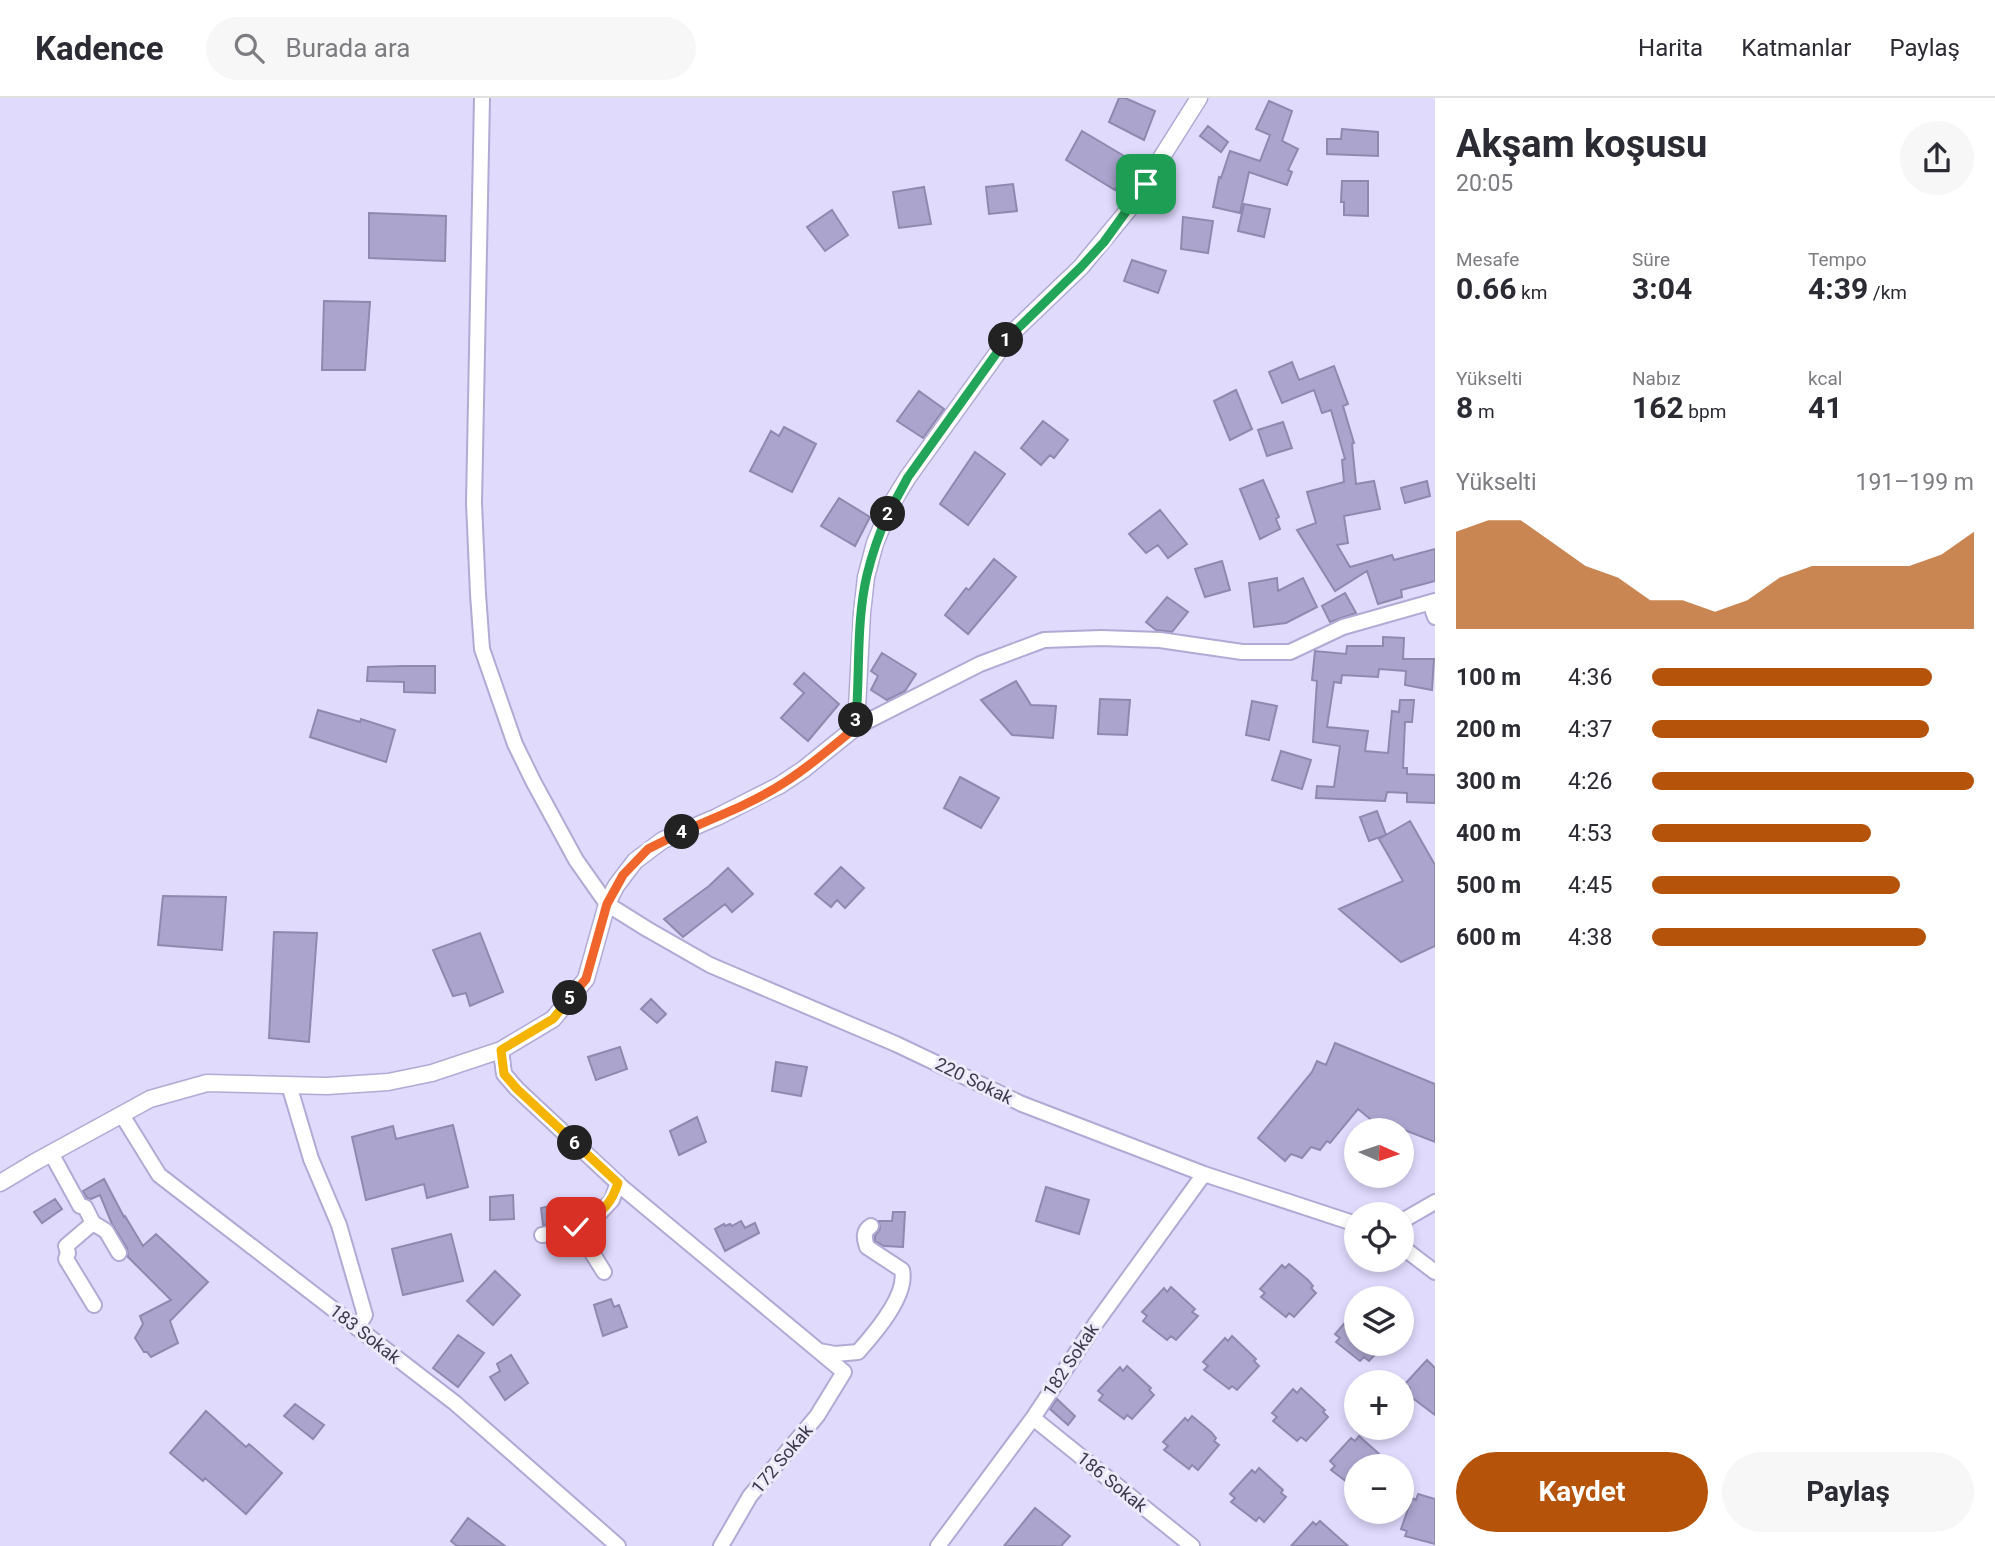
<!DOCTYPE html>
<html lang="tr">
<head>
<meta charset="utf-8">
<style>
  :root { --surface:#fff; --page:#f7f7f7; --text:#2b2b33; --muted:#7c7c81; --line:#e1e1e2; --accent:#b45309 }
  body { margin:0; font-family:Roboto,sans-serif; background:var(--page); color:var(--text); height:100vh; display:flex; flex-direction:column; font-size:26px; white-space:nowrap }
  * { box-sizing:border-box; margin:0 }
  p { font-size:23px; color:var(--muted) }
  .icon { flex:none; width:38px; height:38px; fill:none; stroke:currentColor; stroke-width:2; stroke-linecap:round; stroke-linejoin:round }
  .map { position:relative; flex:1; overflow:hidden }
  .details { display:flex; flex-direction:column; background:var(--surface); width:560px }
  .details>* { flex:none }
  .needle { width:46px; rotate:93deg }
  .fabs { position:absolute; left:1344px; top:1020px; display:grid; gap:14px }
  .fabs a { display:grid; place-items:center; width:70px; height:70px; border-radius:50%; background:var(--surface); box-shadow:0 4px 10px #0003; font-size:35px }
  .pin { position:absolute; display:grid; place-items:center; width:60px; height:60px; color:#fff; margin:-30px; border-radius:14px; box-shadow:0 4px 10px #0006 }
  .km { position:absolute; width:35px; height:35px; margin:-18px; border-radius:50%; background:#222; color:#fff; font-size:19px; line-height:35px; text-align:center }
  .round { display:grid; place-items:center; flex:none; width:74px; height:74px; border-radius:37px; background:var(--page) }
  .head { display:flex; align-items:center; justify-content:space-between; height:119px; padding:0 21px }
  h1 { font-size:38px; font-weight:700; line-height:52px }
  .figures { display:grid; grid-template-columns:repeat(3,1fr); gap:10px; height:119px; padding:7px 21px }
  .figures div { display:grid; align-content:center }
  .figures b { font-size:30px; font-weight:700 }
  .figures small { font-size:19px; font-weight:400 }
  .figures p { font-size:19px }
  .chart { height:196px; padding:14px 21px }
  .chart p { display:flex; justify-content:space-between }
  .chart svg { width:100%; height:126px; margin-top:7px; fill:var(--accent); opacity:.7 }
  .cta { display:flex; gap:14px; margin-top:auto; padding:14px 21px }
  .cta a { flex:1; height:80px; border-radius:42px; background:var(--accent); color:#fff; font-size:28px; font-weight:700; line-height:80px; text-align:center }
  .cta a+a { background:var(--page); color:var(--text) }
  ul { padding:0 21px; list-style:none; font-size:23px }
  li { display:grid; grid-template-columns:112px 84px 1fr; align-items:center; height:52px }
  li i { height:18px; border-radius:9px; background:var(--accent) }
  header { display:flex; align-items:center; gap:42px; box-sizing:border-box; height:98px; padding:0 35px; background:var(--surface); border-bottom:2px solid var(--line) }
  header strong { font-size:33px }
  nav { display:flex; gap:38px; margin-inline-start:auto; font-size:24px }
  .search { width:490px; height:63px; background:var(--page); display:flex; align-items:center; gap:18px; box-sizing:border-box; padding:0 24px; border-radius:38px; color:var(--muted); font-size:26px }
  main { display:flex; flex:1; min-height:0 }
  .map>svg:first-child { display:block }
</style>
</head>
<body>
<header>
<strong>Kadence</strong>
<div class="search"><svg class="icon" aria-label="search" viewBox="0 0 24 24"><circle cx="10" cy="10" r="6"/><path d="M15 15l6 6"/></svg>Burada ara</div>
<nav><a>Harita</a><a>Katmanlar</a><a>Paylaş</a></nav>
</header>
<main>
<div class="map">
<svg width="1435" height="1448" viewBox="0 0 1435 1448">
  <rect width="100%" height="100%" fill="#e0dafd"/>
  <path fill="#aba4cd" stroke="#8f89b0" stroke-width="2" d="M 1119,0 L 1125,0 L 1155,13 L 1144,42 L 1109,24 Z
    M 1269,3 L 1292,13 L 1282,43 L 1298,51 L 1288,72 L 1292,74 L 1287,87 L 1249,74 L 1240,115 L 1213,109 L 1219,79 L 1221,80 L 1230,53 L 1260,63 L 1270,37 L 1256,31 Z
    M 1208,28 L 1228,44 L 1221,54 L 1200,38 Z
    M 1342,31 L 1378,34 L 1378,58 L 1327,56 L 1327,41 L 1341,41 Z
    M 1082,33 L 1131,62 L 1115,92 L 1066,62 Z
    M 1342,83 L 1368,83 L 1368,118 L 1344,117 L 1344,104 L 1341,104 Z
    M 1013,86 L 1017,113 L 989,116 L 986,89 Z
    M 924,89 L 931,126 L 899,130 L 893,94 Z
    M 1244,106 L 1270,111 L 1264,139 L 1238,133 Z
    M 832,112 L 848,137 L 825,153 L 807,129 Z
    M 369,115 L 446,118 L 445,163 L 369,160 Z
    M 1183,119 L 1213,123 L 1208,155 L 1181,151 Z
    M 1132,162 L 1166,173 L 1158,195 L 1124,183 Z
    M 324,203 L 370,204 L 365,272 L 322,272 Z
    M 1292,264 L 1299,282 L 1334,268 L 1348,306 L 1343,308 L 1354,345 L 1352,346 L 1356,386 L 1374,383 L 1380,411 L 1344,418 L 1348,445 L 1337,447 L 1350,469 L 1392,457 L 1394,462 L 1435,451 L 1435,483 L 1401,492 L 1402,499 L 1378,506 L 1367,473 L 1335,493 L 1297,432 L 1316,425 L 1307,394 L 1344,384 L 1342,362 L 1345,361 L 1331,312 L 1322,315 L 1314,292 L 1282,305 L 1269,274 Z
    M 1236,292 L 1252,331 L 1230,342 L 1214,303 Z
    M 919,293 L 944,311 L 923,340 L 897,323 Z
    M 1043,323 L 1068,342 L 1054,360 L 1050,357 L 1041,367 L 1021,350 Z
    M 1283,324 L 1292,350 L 1267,358 L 1258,332 Z
    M 784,329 L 816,346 L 792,394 L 750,373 L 771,333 L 779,338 Z
    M 975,354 L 1005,376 L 968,427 L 940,406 Z
    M 1263,382 L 1279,419 L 1276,421 L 1280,431 L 1260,441 L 1240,391 Z
    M 1427,383 L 1430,398 L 1405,405 L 1401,390 Z
    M 839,400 L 870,419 L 855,448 L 821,428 Z
    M 1160,412 L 1187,446 L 1168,460 L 1158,447 L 1146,455 L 1129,436 Z
    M 994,461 L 1016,479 L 968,536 L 945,517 L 966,490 L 969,492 Z
    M 1222,463 L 1230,492 L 1205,499 L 1195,471 Z
    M 1277,480 L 1278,493 L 1303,480 L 1317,509 L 1286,525 L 1254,529 L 1249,485 Z
    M 1345,495 L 1356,515 L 1330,524 L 1322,508 Z
    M 1167,499 L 1188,514 L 1172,534 L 1156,532 L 1146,524 Z
    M 1383,539 L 1404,540 L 1403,561 L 1434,561 L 1432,592 L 1405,587 L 1406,573 L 1379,571 L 1378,579 L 1342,577 L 1341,585 L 1334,584 L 1327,629 L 1368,633 L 1365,653 L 1388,655 L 1392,613 L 1399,614 L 1400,602 L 1414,602 L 1412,624 L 1405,624 L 1403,670 L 1407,670 L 1407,676 L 1435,677 L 1435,705 L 1407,704 L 1407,695 L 1387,694 L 1385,703 L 1316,700 L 1317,688 L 1334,689 L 1340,648 L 1313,644 L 1317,583 L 1312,582 L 1315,553 L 1346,556 L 1347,548 L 1383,548 Z
    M 882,555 L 916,576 L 905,593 L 887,602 L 871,592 L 878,578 L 871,573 Z
    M 404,568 L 435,568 L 435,595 L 404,594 L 404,584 L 367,583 L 368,569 Z
    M 804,575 L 839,606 L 808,643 L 781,620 L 804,595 L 794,586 Z
    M 1016,583 L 1031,607 L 1056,608 L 1053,640 L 1012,637 L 981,602 Z
    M 1100,601 L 1130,602 L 1127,637 L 1098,636 Z
    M 1252,603 L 1277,608 L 1269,642 L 1246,637 Z
    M 318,612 L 360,624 L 361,621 L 395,632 L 386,664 L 310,639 Z
    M 1281,653 L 1311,662 L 1302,691 L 1272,682 Z
    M 960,679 L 999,700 L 981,730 L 944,710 Z
    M 1377,713 L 1386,737 L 1369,743 L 1360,719 Z
    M 1410,723 L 1435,767 L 1435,848 L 1401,864 L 1339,811 L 1403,783 L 1379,741 Z
    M 841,769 L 864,790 L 845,810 L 837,802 L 831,809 L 815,796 Z
    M 728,770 L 753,796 L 732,814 L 725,806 L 683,839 L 664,821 L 709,788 Z
    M 163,798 L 226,799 L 222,852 L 158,847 Z
    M 274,834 L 317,835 L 309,944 L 269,940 Z
    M 480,835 L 503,894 L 470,908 L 466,895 L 453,898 L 433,852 Z
    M 651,901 L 666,916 L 657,925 L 641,911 Z
    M 1335,945 L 1435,986 L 1435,1044 L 1397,1029 L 1395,1032 L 1369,1032 L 1375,1025 L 1358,1011 L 1330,1045 L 1327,1043 L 1320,1052 L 1311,1049 L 1302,1060 L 1291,1056 L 1285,1063 L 1258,1040 L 1312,974 L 1317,963 L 1326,967 Z
    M 620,949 L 627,971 L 596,982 L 588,959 Z
    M 776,964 L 807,969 L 801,998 L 772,993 Z
    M 697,1019 L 706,1044 L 679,1057 L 670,1033 Z
    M 453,1027 L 468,1089 L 427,1100 L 424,1086 L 366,1102 L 352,1039 L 393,1028 L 396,1041 Z
    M 104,1081 L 124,1119 L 125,1118 L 143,1148 L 156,1136 L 208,1184 L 170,1223 L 178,1245 L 151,1259 L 147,1254 L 144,1254 L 135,1240 L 143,1226 L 140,1218 L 171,1202 L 128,1159 L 127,1150 L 112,1126 L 100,1097 L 91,1101 L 87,1100 L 83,1093 Z
    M 1046,1089 L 1089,1102 L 1079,1136 L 1036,1123 Z
    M 513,1097 L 514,1121 L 490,1122 L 490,1099 Z
    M 55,1101 L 62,1111 L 42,1125 L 34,1114 Z
    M 569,1104 L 571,1121 L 569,1123 L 543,1127 L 541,1110 Z
    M 893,1114 L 905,1114 L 903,1149 L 884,1148 L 875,1143 L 875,1138 L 880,1131 L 879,1123 L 892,1123 Z
    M 741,1123 L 745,1130 L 755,1125 L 759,1135 L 725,1153 L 715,1131 L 724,1126 L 725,1128 L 730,1126 L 732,1128 Z
    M 451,1136 L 463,1183 L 403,1197 L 392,1151 Z
    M 1289,1166 L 1308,1182 L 1313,1188 L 1311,1190 L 1316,1195 L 1294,1219 L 1289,1215 L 1286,1219 L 1261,1199 L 1265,1195 L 1260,1191 L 1282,1167 L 1285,1170 Z
    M 495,1173 L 520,1197 L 493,1227 L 467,1203 Z
    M 1171,1189 L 1195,1211 L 1192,1214 L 1198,1218 L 1176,1242 L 1171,1238 L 1167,1242 L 1143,1223 L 1147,1218 L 1142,1214 L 1164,1190 L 1167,1194 Z
    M 611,1201 L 614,1209 L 619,1207 L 627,1229 L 603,1238 L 594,1207 Z
    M 1356,1212 L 1356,1246 L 1385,1246 L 1369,1263 L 1364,1259 L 1360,1263 L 1336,1244 L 1340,1240 L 1335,1236 Z
    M 458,1237 L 484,1255 L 458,1289 L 433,1270 Z
    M 1232,1238 L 1256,1261 L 1254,1263 L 1259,1268 L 1237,1292 L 1232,1288 L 1229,1291 L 1204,1272 L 1208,1268 L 1203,1264 L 1225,1240 L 1228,1243 Z
    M 511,1257 L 528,1285 L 505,1302 L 490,1279 L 500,1273 L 497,1266 Z
    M 1427,1262 L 1435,1270 L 1435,1317 L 1406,1295 L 1410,1290 L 1405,1286 Z
    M 1127,1268 L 1151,1290 L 1149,1292 L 1154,1297 L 1132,1321 L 1127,1317 L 1124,1321 L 1099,1302 L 1103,1297 L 1098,1293 L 1120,1269 L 1123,1273 Z
    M 1301,1290 L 1325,1312 L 1323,1314 L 1328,1319 L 1306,1343 L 1301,1339 L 1297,1343 L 1273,1323 L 1277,1319 L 1272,1315 L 1293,1291 L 1297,1295 Z
    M 1057,1301 L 1075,1318 L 1068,1327 L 1050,1311 Z
    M 295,1306 L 324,1327 L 313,1341 L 284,1318 Z
    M 206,1313 L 246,1349 L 249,1346 L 282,1375 L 246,1416 L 205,1380 L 203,1383 L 170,1355 Z
    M 1192,1318 L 1211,1334 L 1216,1340 L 1214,1343 L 1219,1347 L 1198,1372 L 1192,1367 L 1189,1371 L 1164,1352 L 1168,1348 L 1163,1344 L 1185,1320 L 1188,1323 Z
    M 1359,1338 L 1377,1354 L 1383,1360 L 1381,1363 L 1387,1368 L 1356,1368 L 1356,1391 L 1331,1372 L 1335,1368 L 1330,1363 L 1351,1340 L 1355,1343 Z
    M 1259,1370 L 1283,1392 L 1281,1395 L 1286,1399 L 1264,1424 L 1259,1419 L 1256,1423 L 1231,1404 L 1235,1400 L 1230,1396 L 1252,1372 L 1255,1375 Z
    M 1418,1396 L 1435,1401 L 1435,1446 L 1405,1438 L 1407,1433 L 1401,1431 L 1412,1400 L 1416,1402 Z
    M 1035,1410 L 1070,1438 L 1061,1448 L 1004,1448 Z
    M 468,1420 L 505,1448 L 457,1448 L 451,1443 Z
    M 1320,1423 L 1348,1448 L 1291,1448 L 1313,1424 L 1316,1427 Z"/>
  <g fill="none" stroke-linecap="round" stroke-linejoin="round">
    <defs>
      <path id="minor" d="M 482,0 L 474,405 L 478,496 L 482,551 L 515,646 L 533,683 L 576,762 L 607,806 L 647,831 L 710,867 L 896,946 L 1022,1006 L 1204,1076 L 1356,1126
        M 1430,505 L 1435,519
        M 856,629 L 980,566 L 1044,542 L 1101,540 L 1160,542 L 1242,554 L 1290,554 L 1343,529 L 1435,503
        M 501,952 L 504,976 L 517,991 L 624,1091 L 844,1274 L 817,1318 L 750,1398 L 721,1448
        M 289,987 L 311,1061 L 339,1127 L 365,1217 L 357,1230
        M 122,1017 L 159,1077 L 455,1305 L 618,1448
        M 51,1055 L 80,1108 L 85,1109 L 93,1125 L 106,1133 L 119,1155
        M 1402,1123 L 1435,1104
        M 93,1125 L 66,1148 L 68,1155 L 66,1161 L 94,1207
        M 576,1129 L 604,1174
        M 542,1137 L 573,1132 L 599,1116 L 612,1102 L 618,1085
        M 1402,1149 L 1435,1174
        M 819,1253 L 835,1256 L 858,1254 C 875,1235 908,1197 902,1172 L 867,1149 C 864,1140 863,1133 871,1128
        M 1033,1320 L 1192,1448
        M 938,1448 L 1033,1320 L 1096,1225 L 1204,1076"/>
      <path id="tertiary" d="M 0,1085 L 35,1064 L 150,1001 L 207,985 L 327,988 L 388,984 L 432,975 L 501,952 L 553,921 L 586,881 L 607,806 L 616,788 L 635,763 L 663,742 L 717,719 L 780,687 L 804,671 L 856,629 L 862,515 L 866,479 L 875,445 L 892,405 L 908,379 L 1011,236 L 1081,169 L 1129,111 L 1199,0"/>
    </defs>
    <use href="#minor" stroke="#b1aad4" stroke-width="18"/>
    <use href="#tertiary" stroke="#b1aad4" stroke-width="19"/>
    <use href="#minor" stroke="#fff" stroke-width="14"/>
    <use href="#tertiary" stroke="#fff" stroke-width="16"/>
  </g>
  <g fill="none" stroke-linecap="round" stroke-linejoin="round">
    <defs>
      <path id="split-1" d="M 1006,242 L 1081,169 L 1104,144 L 1146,86"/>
      <path id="split-2" d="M 888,416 L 908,379 L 1006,242"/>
      <path id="split-3" d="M 856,622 C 860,574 856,524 867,477 C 872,456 879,436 888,416"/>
      <path id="split-4" d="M 682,734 C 716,719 751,706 782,686 C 808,670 832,649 856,629 L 856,622"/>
      <path id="split-5" d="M 570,900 L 586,881 L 607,806 L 623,777 L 648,751 L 682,734"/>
      <path id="split-6" d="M 570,900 L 553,921 L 501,952 L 504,976 L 517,991 L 575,1045"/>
      <path id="split-7" d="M 575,1045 L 618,1085 C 608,1115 598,1113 576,1129"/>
    </defs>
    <use href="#split-1" stroke="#fff" stroke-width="14"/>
    <use href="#split-2" stroke="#fff" stroke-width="14"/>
    <use href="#split-3" stroke="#fff" stroke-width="14"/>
    <use href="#split-4" stroke="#fff" stroke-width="14"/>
    <use href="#split-5" stroke="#fff" stroke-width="14"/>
    <use href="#split-6" stroke="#fff" stroke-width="14"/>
    <use href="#split-7" stroke="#fff" stroke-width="14"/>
    <use href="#split-1" stroke="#22a559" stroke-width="9"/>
    <use href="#split-2" stroke="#22a559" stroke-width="9"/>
    <use href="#split-3" stroke="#22a559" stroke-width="9"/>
    <use href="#split-4" stroke="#f0652b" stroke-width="9"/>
    <use href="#split-5" stroke="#f0652b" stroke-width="9"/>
    <use href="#split-6" stroke="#f5b400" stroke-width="9"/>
    <use href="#split-7" stroke="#f5b400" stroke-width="9"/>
  </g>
  <g text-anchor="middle" stroke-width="6" stroke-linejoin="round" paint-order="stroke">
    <g font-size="18" fill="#3d3a4b" stroke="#edeafc">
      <text transform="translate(974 983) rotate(26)" y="6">220 Sokak</text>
      <text transform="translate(365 1236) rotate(38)" y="6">183 Sokak</text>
      <text transform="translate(1071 1262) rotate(-56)" y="6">182 Sokak</text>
      <text transform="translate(782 1361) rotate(-50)" y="6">172 Sokak</text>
      <text transform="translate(1112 1384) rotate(39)" y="6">186 Sokak</text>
    </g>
  </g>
</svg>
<div class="fabs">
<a><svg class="needle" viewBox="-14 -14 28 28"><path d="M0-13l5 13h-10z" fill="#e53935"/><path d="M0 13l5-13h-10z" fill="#7c7c81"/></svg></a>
<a><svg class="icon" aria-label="locate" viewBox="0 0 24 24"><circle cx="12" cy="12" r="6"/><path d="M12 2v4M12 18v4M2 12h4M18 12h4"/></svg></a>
<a><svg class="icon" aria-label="layers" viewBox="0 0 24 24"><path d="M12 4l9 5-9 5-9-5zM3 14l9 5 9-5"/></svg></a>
<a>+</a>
<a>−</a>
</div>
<div class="pin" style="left:1146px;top:86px;background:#1e9e55"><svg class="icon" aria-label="arrive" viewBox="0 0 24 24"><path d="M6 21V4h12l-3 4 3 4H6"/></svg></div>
<div class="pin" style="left:576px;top:1129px;background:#d93025"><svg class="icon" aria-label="check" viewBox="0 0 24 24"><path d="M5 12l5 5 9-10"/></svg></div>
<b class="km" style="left:1006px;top:242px">1</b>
<b class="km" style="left:888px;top:416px">2</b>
<b class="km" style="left:856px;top:622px">3</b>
<b class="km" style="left:682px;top:734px">4</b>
<b class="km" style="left:570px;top:900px">5</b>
<b class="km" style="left:575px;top:1045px">6</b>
</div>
<section class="details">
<div class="head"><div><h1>Akşam koşusu</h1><p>20:05</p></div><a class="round"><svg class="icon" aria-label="share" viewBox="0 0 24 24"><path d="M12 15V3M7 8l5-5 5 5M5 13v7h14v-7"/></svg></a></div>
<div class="figures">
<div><p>Mesafe</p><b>0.66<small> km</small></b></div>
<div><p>Süre</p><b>3:04</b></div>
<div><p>Tempo</p><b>4:39<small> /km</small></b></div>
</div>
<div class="figures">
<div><p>Yükselti</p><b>8<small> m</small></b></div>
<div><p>Nabız</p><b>162<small> bpm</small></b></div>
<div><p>kcal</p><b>41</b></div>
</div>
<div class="chart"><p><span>Yükselti</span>191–199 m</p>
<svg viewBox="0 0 160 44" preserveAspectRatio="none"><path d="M0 44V10L10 6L20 6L30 14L40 22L50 26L60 34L70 34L80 38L90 34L100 26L110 22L120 22L130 22L140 22L150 18L160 10V44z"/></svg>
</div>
<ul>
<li><b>100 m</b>4:36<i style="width:87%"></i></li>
<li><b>200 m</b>4:37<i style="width:86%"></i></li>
<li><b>300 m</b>4:26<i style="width:100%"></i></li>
<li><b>400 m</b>4:53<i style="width:68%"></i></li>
<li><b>500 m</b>4:45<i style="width:77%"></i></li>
<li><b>600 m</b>4:38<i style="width:85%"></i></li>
</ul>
<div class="cta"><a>Kaydet</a><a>Paylaş</a></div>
</section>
</main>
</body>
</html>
